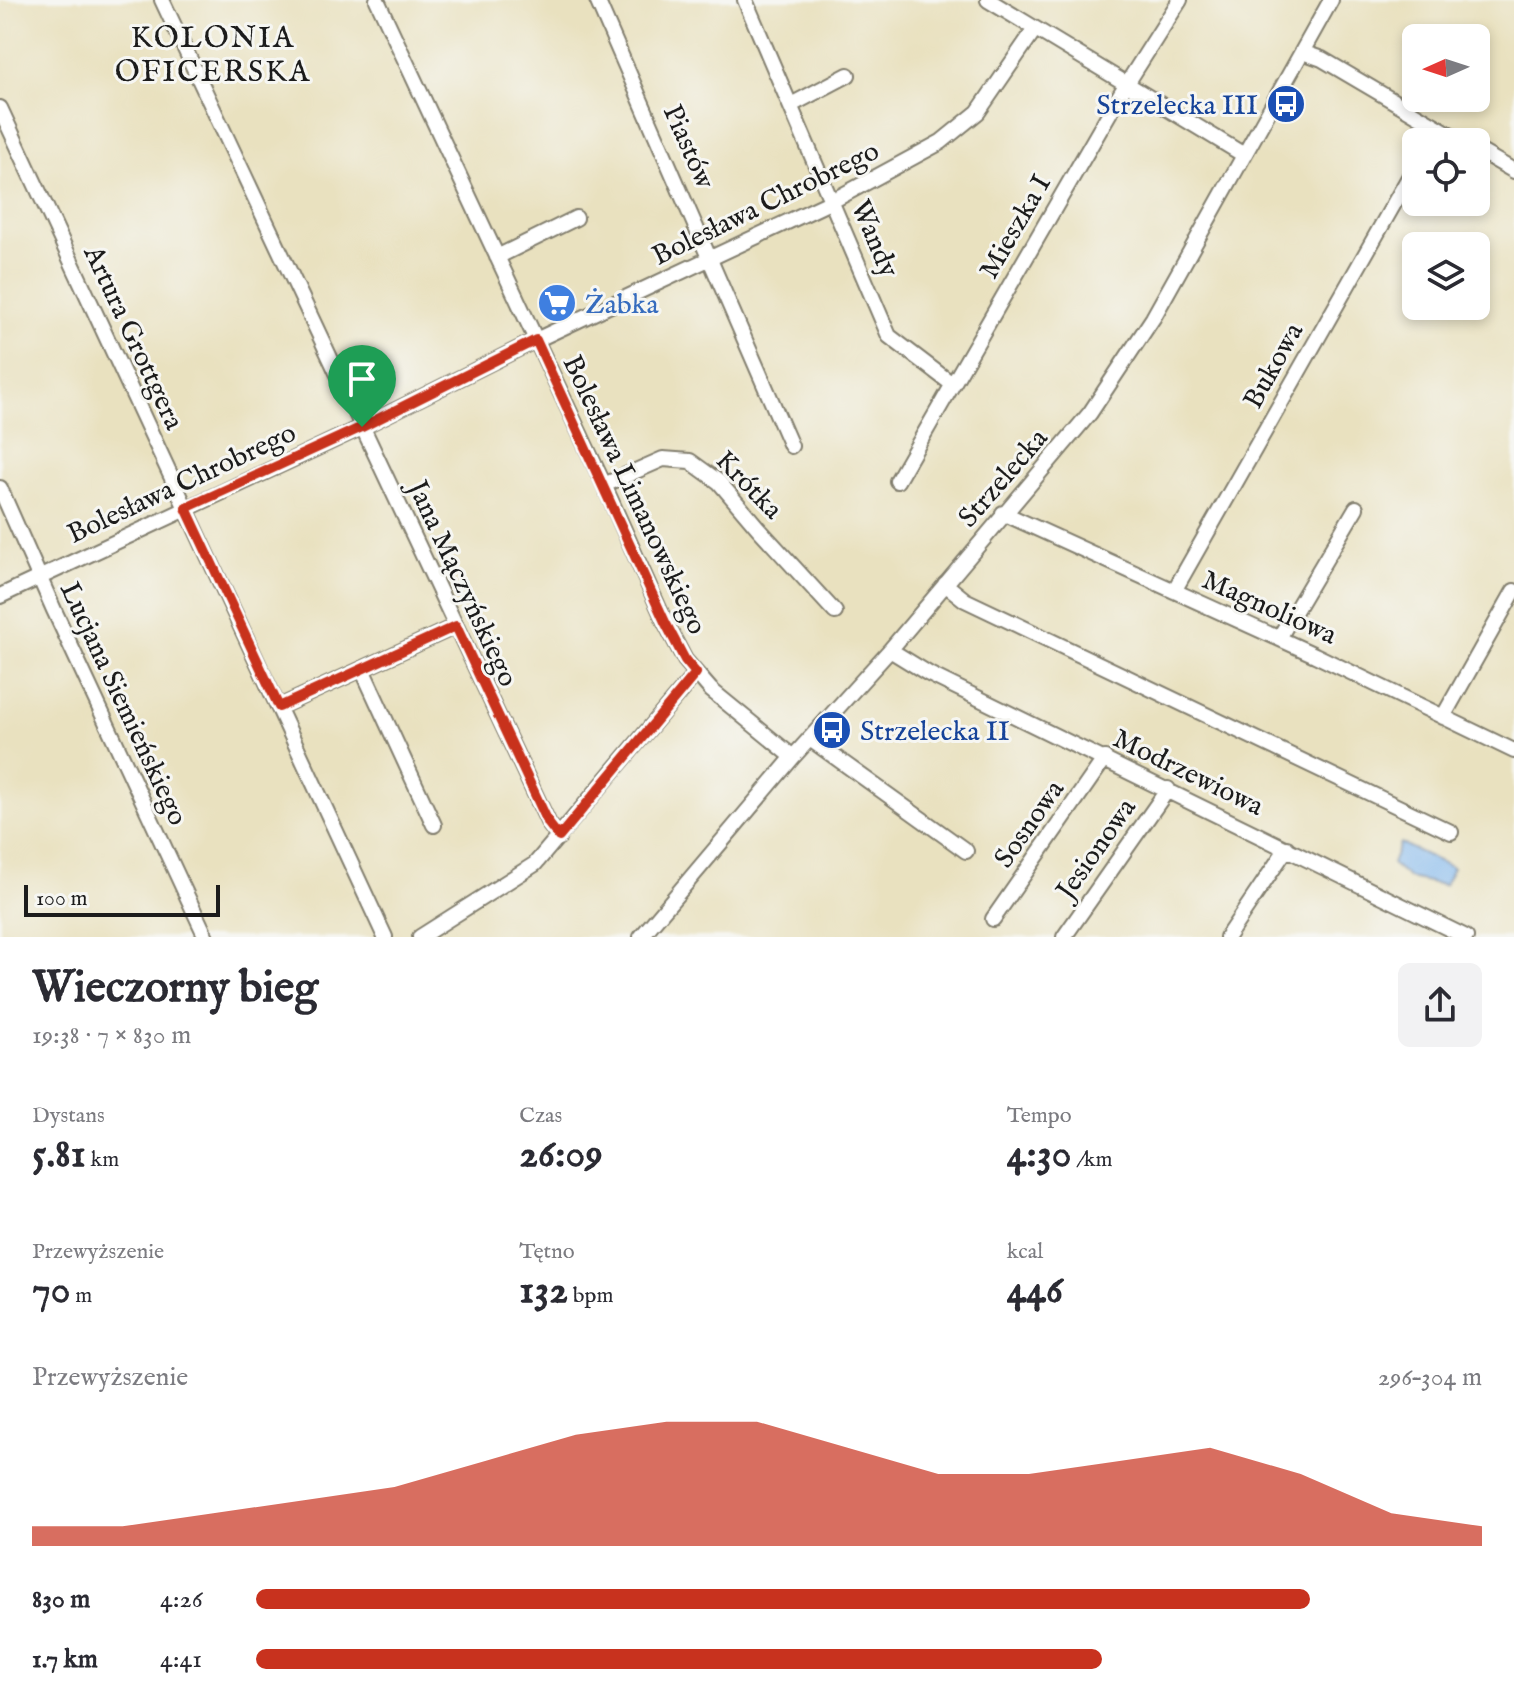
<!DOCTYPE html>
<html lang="pl">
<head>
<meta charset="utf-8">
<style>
  :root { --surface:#fff; --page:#f2f2f3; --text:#2b2b33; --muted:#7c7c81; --accent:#c8321e }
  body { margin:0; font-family:"IM FELL English",serif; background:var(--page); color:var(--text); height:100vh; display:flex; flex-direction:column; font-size:30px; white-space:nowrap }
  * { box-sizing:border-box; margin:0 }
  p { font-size:26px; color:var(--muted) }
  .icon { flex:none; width:44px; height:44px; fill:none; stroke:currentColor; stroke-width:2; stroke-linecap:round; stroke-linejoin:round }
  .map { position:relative; height:937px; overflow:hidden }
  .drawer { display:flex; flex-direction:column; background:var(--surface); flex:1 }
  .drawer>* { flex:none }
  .needle { width:52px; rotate:267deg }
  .buttons { position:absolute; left:1402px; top:24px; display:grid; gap:16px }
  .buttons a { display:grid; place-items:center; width:88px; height:88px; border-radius:12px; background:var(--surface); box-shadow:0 4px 12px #0003; font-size:40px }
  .scale { position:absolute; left:24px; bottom:20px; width:196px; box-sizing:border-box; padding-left:8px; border:4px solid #1c1c1c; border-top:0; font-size:22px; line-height:28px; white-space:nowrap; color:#1c1c1c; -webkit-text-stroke:6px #f6f6f2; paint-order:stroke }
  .pin { position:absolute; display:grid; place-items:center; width:68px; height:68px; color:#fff; margin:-82px -34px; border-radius:50% 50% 50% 0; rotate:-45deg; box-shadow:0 0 8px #0007 }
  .pin .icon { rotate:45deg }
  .round { display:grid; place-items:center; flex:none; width:84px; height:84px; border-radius:12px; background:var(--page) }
  .headline { display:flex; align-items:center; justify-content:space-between; height:136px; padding:0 32px }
  h1 { font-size:44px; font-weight:700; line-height:60px }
  .metrics { display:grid; grid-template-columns:repeat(3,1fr); gap:12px; height:136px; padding:8px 32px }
  .metrics div { display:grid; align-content:center }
  .metrics b { font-size:40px; font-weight:700 }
  .metrics small { font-size:22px; font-weight:400 }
  .metrics p { font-size:22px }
  .chart { height:224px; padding:16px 32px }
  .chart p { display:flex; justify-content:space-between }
  .chart svg { width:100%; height:144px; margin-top:8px; fill:var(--accent); opacity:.7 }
  ul { padding:0 32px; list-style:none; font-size:26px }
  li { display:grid; grid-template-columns:128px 96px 1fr; align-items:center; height:60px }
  li i { height:20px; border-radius:10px; background:var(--accent) }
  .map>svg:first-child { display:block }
</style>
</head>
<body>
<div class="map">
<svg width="1514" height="937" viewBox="0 0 1514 937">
  <rect width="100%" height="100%" fill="#f6f6f2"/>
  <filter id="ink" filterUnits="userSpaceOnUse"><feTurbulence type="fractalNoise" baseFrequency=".0125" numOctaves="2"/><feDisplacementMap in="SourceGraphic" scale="16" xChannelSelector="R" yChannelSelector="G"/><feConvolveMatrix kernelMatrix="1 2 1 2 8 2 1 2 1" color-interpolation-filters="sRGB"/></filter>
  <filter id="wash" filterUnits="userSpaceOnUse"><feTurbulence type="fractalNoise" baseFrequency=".006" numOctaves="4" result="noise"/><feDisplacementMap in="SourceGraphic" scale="32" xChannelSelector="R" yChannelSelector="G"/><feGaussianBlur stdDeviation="1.8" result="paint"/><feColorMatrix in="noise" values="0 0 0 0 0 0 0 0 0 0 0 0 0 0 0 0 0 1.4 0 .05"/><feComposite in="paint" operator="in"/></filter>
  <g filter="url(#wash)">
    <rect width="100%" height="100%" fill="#e9e1bf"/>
    <path fill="#7eb5ed" stroke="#4d6884" stroke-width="2" d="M 1400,843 L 1453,868 L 1444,885 L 1409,878 L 1392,864 Z"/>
  </g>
  <g filter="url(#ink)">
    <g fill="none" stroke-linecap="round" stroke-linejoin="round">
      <defs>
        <path id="minor" d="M 162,0 L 549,824 L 559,837
          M 377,0 L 604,485 L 665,622 L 685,660 L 711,690 L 793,757
          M 597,0 L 791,446
          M 745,0 L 889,336 L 952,384
          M 988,0 L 1244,155
          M 1302,52 L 1322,59 L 1463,142
          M 791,105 L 848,75
          M 0,108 L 385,937
          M 1430,142 L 1438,128
          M 1476,149 L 1514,171
          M 497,257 L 576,218
          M 897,481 L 1121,93 L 1180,0
          M 604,485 L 663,459 L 690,461 L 719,482 L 758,528 L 835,612
          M 0,488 L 54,610 L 206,937
          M 1003,513 L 1315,655 L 1514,751
          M 945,584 L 965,600 L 1451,832
          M 1174,591 L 1416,165
          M 0,596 L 362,427 L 536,340 L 832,201 L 941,142 L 978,112 L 1035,29
          M 1279,638 L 1356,508
          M 890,650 L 929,674 L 1466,937
          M 362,669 L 434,825
          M 279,707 L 456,626
          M 1443,717 L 1514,591
          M 810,739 L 966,851
          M 993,919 L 1105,758
          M 420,937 L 535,864 L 696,673
          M 641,937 L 793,757 L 890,650 L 1090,413 L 1153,318 L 1331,0
          M 1064,937 L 1168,789
          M 1227,937 L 1287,848"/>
      </defs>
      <use href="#minor" stroke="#827e6e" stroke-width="18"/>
      <use href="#minor" stroke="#fff" stroke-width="14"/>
    </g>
  </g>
  <g fill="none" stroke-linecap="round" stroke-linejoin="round" filter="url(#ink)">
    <defs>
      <path id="route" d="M 536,340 L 665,622 L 685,660 L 696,673 L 559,837 L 549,824 L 456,626 L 279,707 L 186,508 L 362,427 Z"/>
    </defs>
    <use href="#route" stroke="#fff" stroke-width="16"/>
    <use href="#route" stroke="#c8321e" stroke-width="10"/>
  </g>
  <defs>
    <symbol id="bus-disc" viewBox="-11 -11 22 22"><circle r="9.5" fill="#1a4fb4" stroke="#f6f6f2"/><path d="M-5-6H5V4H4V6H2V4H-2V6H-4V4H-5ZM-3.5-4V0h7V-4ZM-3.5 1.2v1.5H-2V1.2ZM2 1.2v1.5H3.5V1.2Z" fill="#fff"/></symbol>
    <symbol id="supermarket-disc" viewBox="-11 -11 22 22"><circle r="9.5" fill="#3f7fe0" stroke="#f6f6f2"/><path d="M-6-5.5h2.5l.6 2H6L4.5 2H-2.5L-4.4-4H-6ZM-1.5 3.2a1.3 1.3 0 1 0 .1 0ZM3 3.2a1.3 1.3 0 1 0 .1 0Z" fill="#fff"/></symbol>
  </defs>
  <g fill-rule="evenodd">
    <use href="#bus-disc" x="1264" y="82" width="44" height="44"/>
    <use href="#supermarket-disc" x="535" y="281" width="44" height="44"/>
    <use href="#bus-disc" x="810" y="708" width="44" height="44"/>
  </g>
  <g text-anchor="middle" stroke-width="6" stroke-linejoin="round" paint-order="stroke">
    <g font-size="28" fill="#164399" stroke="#f6f6f2" text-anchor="end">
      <text x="1258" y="114">Strzelecka III</text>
      <text x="860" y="740" text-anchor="start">Strzelecka II</text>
    </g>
    <g font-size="28" fill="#1c1c1c" stroke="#f6f6f2">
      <text transform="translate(690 146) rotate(66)" y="10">Piastów</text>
      <text transform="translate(765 202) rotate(-26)" y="10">Bolesława Chrobrego</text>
      <text transform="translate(1014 226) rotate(-60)" y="10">Mieszka I</text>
      <text transform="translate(876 238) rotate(67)" y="10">Wandy</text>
      <text transform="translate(135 337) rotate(65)" y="10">Artura Grottgera</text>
      <text transform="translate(1272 365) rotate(-61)" y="10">Bukowa</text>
      <text transform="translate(1002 477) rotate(-49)" y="10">Strzelecka</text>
      <text transform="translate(181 482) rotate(-25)" y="10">Bolesława Chrobrego</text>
      <text transform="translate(750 484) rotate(46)" y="10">Krótka</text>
      <text transform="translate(636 494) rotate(65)" y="10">Bolesława Limanowskiego</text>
      <text transform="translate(464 583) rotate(65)" y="10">Jana Mączyńskiego</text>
      <text transform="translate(1270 606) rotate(24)" y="10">Magnoliowa</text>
      <text transform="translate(125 703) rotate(65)" y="10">Lucjana Siemieńskiego</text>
      <text transform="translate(1189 771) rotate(26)" y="10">Modrzewiowa</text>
      <text transform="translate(1028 823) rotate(-55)" y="10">Sosnowa</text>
      <text transform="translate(1095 848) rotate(-55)" y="10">Jesionowa</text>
    </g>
    <g font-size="28" fill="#366cbe" stroke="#f6f6f2" text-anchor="start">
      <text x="585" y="313">Żabka</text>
    </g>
    <g font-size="30" letter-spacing="2" fill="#1c1c1c" stroke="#f6f6f2">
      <text x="213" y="47">KOLONIA<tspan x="213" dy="34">OFICERSKA</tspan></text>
    </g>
  </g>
</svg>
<div class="buttons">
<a><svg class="needle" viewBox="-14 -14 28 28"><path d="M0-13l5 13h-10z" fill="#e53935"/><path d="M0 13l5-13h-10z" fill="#7c7c81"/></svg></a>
<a><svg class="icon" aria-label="locate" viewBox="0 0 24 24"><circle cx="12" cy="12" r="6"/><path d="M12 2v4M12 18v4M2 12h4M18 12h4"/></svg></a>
<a><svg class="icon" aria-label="layers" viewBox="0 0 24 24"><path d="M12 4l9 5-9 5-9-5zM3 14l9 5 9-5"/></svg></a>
</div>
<div class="scale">100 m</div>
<div class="pin" style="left:362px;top:427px;background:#1e9e55"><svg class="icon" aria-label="arrive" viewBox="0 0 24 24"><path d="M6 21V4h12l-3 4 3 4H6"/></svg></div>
</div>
<section class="drawer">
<div class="headline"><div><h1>Wieczorny bieg</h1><p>19:38 · 7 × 830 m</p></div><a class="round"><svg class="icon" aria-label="share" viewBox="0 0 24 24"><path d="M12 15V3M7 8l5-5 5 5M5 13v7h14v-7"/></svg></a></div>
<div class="metrics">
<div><p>Dystans</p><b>5.81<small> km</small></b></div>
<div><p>Czas</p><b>26:09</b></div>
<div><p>Tempo</p><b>4:30<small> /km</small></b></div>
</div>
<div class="metrics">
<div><p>Przewyższenie</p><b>70<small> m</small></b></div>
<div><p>Tętno</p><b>132<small> bpm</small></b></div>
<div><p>kcal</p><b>446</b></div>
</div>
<div class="chart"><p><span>Przewyższenie</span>296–304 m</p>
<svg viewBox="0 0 160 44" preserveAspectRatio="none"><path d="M0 44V38L10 38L20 34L30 30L40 26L50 18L60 10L70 6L80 6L90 14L100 22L110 22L120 18L130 14L140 22L150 34L160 38V44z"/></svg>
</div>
<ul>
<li><b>830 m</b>4:26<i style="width:86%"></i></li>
<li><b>1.7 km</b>4:41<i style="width:69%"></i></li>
</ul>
</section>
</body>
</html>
